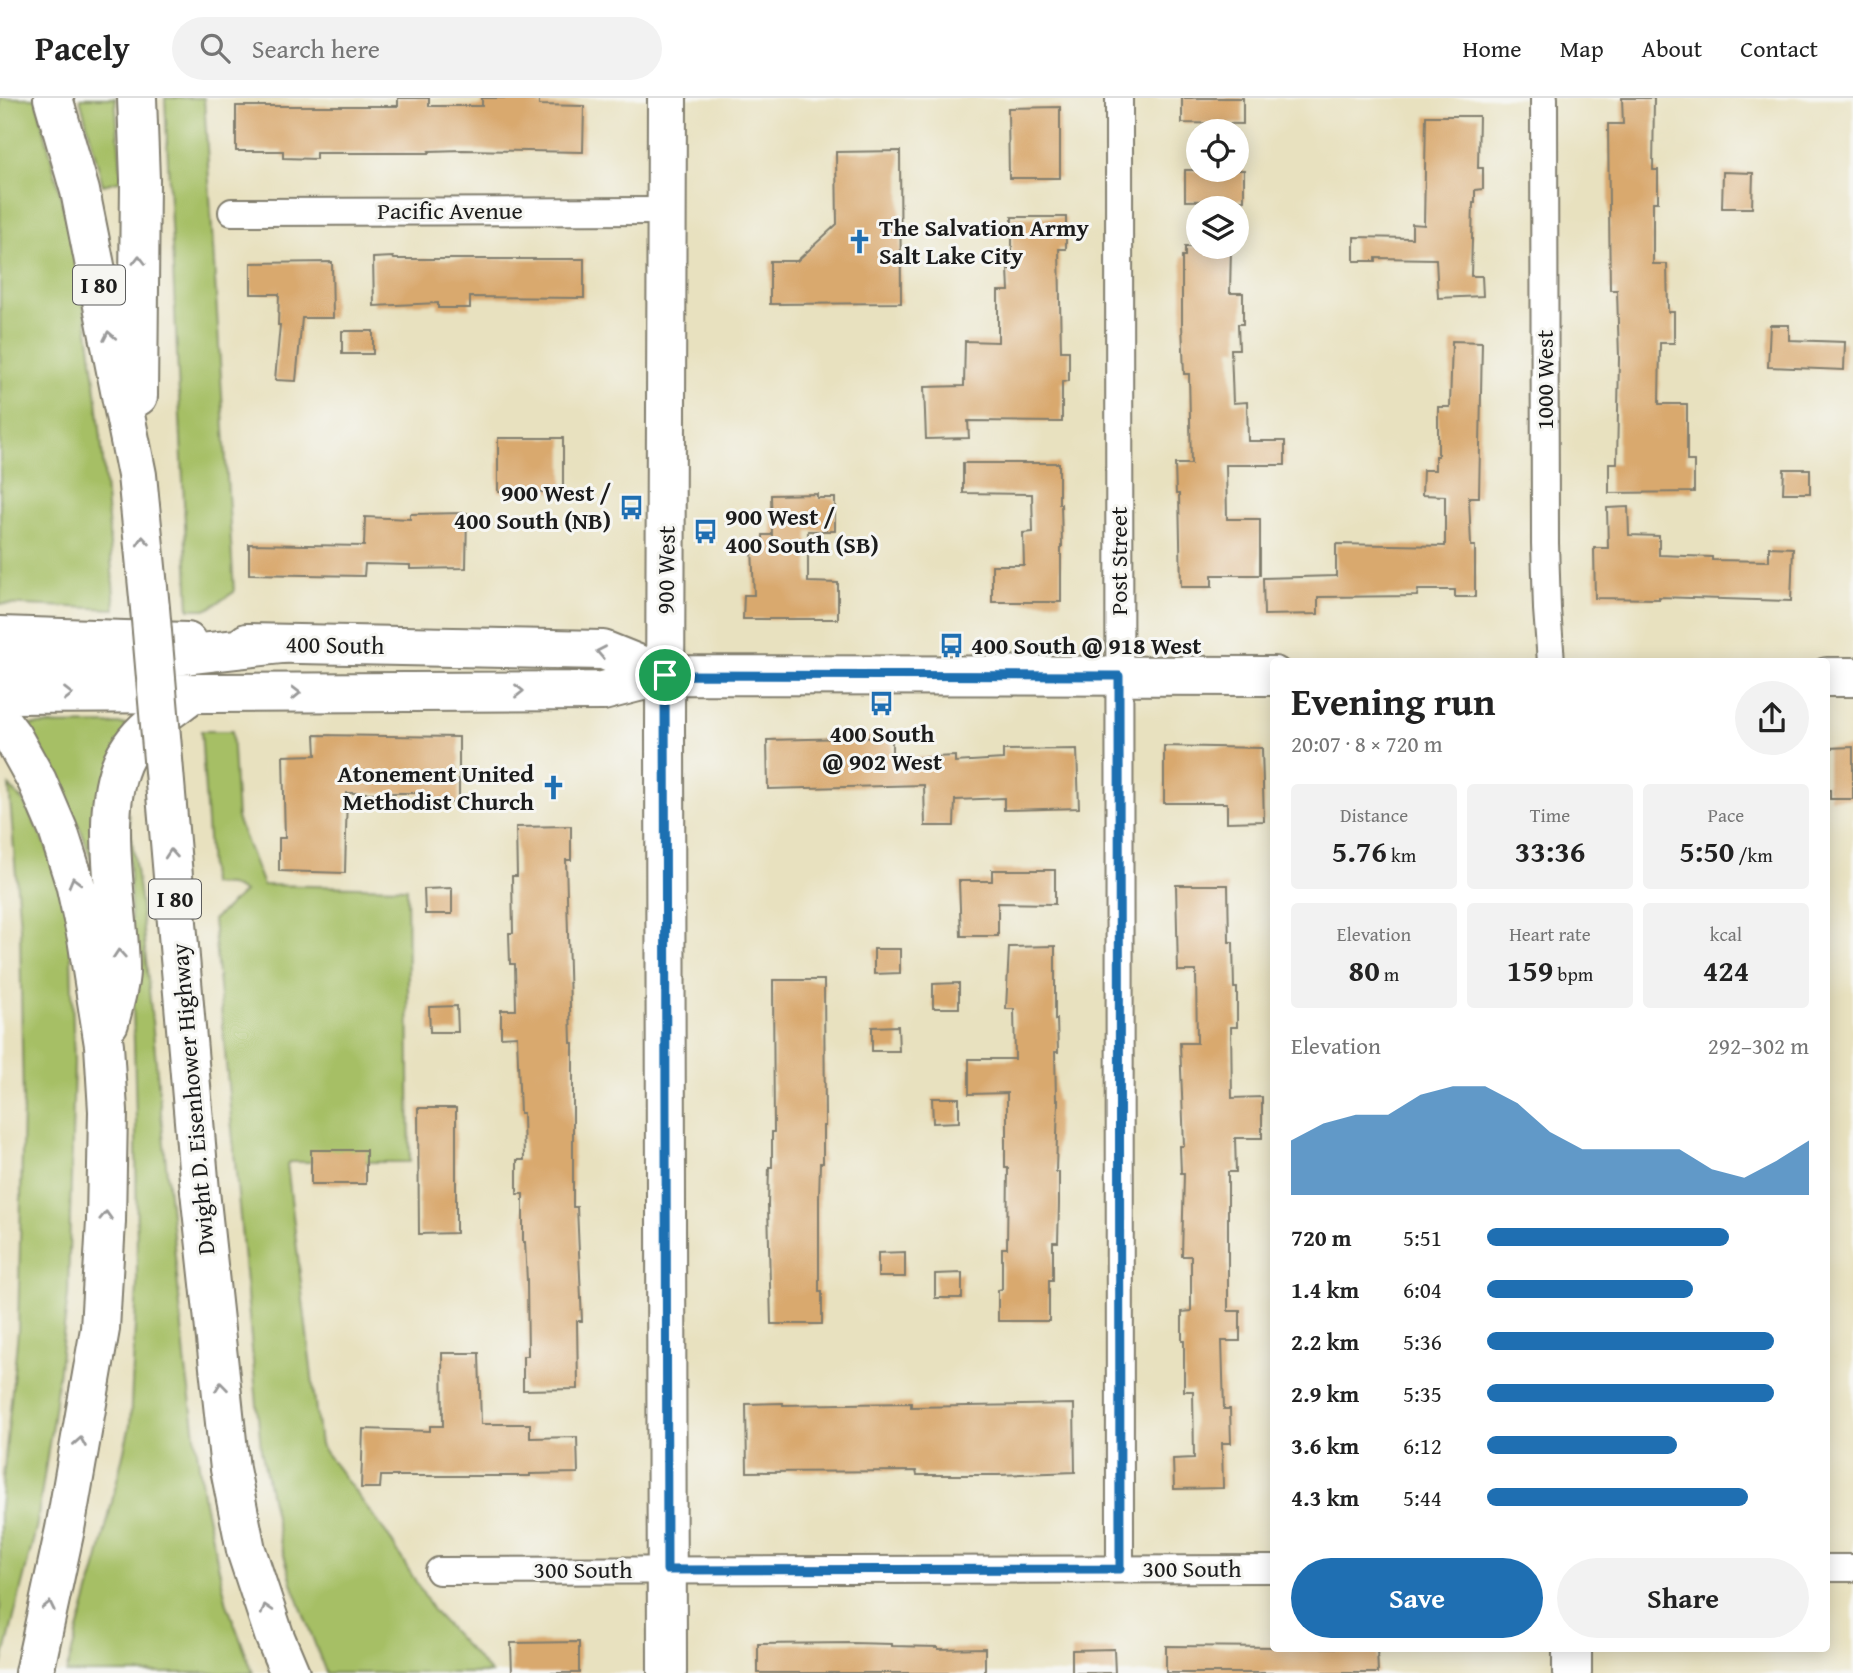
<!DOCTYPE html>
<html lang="en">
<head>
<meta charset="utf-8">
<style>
  :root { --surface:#fff; --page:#f2f2f2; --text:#222; --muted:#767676; --line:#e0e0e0; --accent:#1f6fb2 }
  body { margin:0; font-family:"Gentium Book Plus",serif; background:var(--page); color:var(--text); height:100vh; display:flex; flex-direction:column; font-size:26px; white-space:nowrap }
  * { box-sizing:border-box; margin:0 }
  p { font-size:23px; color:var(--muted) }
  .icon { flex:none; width:38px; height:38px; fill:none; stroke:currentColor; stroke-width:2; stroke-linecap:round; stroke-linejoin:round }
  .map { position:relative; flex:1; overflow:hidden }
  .details { position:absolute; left:1270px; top:560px; width:560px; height:994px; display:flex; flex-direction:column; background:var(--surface); border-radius:7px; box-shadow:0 4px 18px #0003 }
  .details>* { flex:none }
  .buttons { position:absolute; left:1186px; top:21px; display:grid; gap:14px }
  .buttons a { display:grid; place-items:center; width:63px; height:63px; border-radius:50%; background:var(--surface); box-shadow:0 4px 18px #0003; font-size:35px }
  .pin { position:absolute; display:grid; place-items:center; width:60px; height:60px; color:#fff; margin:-30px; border:4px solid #fff; border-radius:50%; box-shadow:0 2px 7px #0007 }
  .round { display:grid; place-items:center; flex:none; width:74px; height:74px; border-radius:37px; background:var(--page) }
  .overview { display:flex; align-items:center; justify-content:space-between; height:119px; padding:0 21px }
  h1 { font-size:38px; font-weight:700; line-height:52px }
  .metrics { display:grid; grid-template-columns:repeat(3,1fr); gap:10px; height:119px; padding:7px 21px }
  .metrics div { display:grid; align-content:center; border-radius:7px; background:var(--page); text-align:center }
  .metrics b { font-size:30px; font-weight:700 }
  .metrics small { font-size:19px; font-weight:400 }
  .metrics p { font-size:19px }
  .chart { height:196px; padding:14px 21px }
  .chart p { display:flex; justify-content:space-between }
  .chart svg { width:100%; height:126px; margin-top:7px; fill:var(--accent); opacity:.7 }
  .cta { display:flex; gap:14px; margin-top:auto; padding:14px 21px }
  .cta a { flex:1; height:80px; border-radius:42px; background:var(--accent); color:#fff; font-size:28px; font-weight:700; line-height:80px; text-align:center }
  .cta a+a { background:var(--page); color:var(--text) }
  ul { padding:0 21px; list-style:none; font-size:23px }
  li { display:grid; grid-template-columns:112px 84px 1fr; align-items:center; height:52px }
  li i { height:18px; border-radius:9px; background:var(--accent) }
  header { display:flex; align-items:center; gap:42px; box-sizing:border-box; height:98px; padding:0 35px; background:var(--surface); border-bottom:2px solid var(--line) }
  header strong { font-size:33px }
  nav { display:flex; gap:38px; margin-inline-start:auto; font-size:24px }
  .search { width:490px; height:63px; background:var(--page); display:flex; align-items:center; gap:18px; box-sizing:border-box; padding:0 24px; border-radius:38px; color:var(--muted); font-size:26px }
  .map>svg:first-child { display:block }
</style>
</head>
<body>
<header>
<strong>Pacely</strong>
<div class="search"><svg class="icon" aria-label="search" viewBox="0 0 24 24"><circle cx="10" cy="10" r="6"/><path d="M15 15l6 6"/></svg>Search here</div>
<nav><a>Home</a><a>Map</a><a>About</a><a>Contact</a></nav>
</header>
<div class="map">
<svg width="1853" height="1575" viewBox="0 0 1853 1575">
  <rect width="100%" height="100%" fill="#f6f6f2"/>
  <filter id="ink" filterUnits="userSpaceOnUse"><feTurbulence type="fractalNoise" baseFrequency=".0143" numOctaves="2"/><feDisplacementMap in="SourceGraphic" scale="14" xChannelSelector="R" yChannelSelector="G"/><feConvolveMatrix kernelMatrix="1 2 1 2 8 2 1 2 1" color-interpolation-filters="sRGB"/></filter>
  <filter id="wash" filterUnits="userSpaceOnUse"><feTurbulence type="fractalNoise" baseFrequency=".00686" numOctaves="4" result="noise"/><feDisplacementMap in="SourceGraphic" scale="28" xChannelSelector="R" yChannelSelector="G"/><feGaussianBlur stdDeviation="1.57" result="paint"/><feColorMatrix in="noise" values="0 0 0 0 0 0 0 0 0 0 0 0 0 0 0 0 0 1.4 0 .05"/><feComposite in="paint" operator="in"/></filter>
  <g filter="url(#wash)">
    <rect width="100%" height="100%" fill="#e8e1bf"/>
    <path fill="#a6bf65" stroke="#616e40" stroke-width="2" d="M 0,0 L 36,0 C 54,71 73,141 85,213 C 101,312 107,411 115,511 L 0,506 Z
      M 80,0 L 115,0 L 122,82 L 103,87 Z
      M 165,0 L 204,0 L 234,494 L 208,511 L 189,511 Z
      M 126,626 L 100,787 L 82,735 L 29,627 Z
      M 201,633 L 232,633 L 237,720 L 263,787 L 407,790 L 410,1064 L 290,1064 L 287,1066 L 320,1347 L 387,1436 L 434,1514 L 491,1575 L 326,1575 L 294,1491 L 280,1443 L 261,1351 L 213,822 L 244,794 L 229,787 L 211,786 Z
      M 9,688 L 24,704 L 52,760 L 70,824 L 74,964 L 68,1197 L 53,1320 L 36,1431 L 0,1575 L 0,1410 L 18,1233 L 23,1008 L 20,829 Z
      M 128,715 L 140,800 L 186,1270 L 204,1404 L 227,1506 L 253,1575 L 66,1575 L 99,1459 L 130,1327 L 137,1186 L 136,1023 Z"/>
    <g id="blocks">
      <path fill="#d9a96e" d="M 398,0 L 429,0 L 429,8 L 482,8 L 482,0 L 539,0 L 539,7 L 584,8 L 583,54 L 463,52 L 429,53 L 430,55 L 316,55 L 316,61 L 283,60 L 283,53 L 236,53 L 236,8 L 398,8 Z
        M 1182,0 L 1243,0 L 1243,26 L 1182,25 Z
        M 1622,0 L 1654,0 L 1653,72 L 1658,72 L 1658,104 L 1653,104 L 1653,166 L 1667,166 L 1668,214 L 1674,214 L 1674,245 L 1660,245 L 1659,306 L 1687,306 L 1687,363 L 1694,363 L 1694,394 L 1609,395 L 1609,365 L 1617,365 L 1619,260 L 1617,192 L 1610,192 L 1608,26 L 1623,26 Z
        M 1060,9 L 1060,80 L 1009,80 L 1008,10 Z
        M 1426,18 L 1479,18 L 1478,70 L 1483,70 L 1483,91 L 1475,92 L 1475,105 L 1473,105 L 1471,178 L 1482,178 L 1483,198 L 1438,200 L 1436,161 L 1376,160 L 1376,163 L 1354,163 L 1354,139 L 1412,140 L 1412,126 L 1424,127 Z
        M 900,53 L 901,205 L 770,206 L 770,163 L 797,163 L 837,126 L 836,54 Z
        M 1185,72 L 1244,72 L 1244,102 L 1185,103 Z
        M 1723,74 L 1753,75 L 1752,110 L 1722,110 Z
        M 1012,119 L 1066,119 L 1066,151 L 1059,151 L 1061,253 L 1069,253 L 1069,283 L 1062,284 L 1062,324 L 968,323 L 969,340 L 926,341 L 924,289 L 964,288 L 965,243 L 998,244 L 998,193 L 1009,193 L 1008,171 L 1012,171 Z
        M 1185,149 L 1231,149 L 1230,195 L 1243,195 L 1243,226 L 1238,226 L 1239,251 L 1231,251 L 1233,305 L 1247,304 L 1248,343 L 1285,343 L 1285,367 L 1226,367 L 1227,421 L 1260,421 L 1260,477 L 1212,477 L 1212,489 L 1181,489 L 1179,396 L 1176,396 L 1175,366 L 1191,366 L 1189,276 L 1184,276 L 1182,225 L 1182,158 L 1185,158 Z
        M 393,159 L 394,161 L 584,161 L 584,200 L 470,199 L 470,210 L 438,210 L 438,205 L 374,208 L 373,160 Z
        M 332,164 L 333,220 L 302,220 L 296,283 L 275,282 L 280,227 L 278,227 L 279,196 L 251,196 L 251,165 Z
        M 1770,227 L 1789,227 L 1789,242 L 1845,244 L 1844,272 L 1768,269 Z
        M 342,233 L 373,233 L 373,256 L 342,256 Z
        M 1452,243 L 1482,244 L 1479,399 L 1469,399 L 1471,448 L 1475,448 L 1475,499 L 1455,499 L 1455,492 L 1418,492 L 1417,498 L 1318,499 L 1318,516 L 1264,517 L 1263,480 L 1336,478 L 1336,446 L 1445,448 L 1445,398 L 1422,397 L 1423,372 L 1435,372 L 1435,358 L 1438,358 L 1438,309 L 1450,309 Z
        M 498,340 L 563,340 L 563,394 L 498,394 Z
        M 963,365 L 1059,365 L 1059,406 L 1061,406 L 1062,448 L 1061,448 L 1061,504 L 992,504 L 992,467 L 1024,467 L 1023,435 L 1033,434 L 1032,396 L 963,395 Z
        M 1784,371 L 1810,371 L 1810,395 L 1783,395 Z
        M 817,396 L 817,400 L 835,400 L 835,433 L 808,433 L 808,484 L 838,485 L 838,521 L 743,521 L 744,497 L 754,497 L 752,449 L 763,448 L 763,437 L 772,437 L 771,397 Z
        M 1628,409 L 1629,437 L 1659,438 L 1659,457 L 1712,459 L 1712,462 L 1769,463 L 1769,449 L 1793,450 L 1791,503 L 1659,499 L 1659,501 L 1595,500 L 1594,450 L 1608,450 L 1607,410 Z
        M 467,415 L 466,470 L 410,471 L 410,467 L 365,466 L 364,478 L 249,476 L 249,446 L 364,448 L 365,419 L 410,421 L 410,416 Z
        M 315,637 L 459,639 L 459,705 L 428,704 L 428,695 L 347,695 L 345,775 L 279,773 L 279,740 L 285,740 L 283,658 L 316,657 Z
        M 892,639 L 892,661 L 955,658 L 955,664 L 1003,661 L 1003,652 L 1077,651 L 1079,710 L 1004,712 L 1004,700 L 955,702 L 954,728 L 925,728 L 924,687 L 768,691 L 767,642 Z
        M 1164,648 L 1262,650 L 1264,723 L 1227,724 L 1227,705 L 1164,705 Z
        M 1853,649 L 1853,701 L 1830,701 L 1830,692 L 1827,692 L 1827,650 Z
        M 571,728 L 571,762 L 566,762 L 571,945 L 573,945 L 573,1109 L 577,1109 L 582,1223 L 577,1223 L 578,1291 L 523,1292 L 523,1258 L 528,1258 L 527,1183 L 525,1144 L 523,1144 L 523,1096 L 517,1096 L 517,1062 L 524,1062 L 523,1015 L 520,1015 L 517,938 L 501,939 L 501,912 L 516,912 L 515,866 L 510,866 L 509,835 L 513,835 L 512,778 L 517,778 L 516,729 Z
        M 992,772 L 1055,772 L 1055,806 L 998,805 L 998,838 L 961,838 L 959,783 L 992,783 Z
        M 1176,787 L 1228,787 L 1229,844 L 1233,844 L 1234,890 L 1237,890 L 1237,929 L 1231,929 L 1232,1000 L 1262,999 L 1262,1040 L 1235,1040 L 1236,1074 L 1228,1074 L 1228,1213 L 1240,1213 L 1240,1243 L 1222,1243 L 1224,1311 L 1230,1311 L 1231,1345 L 1222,1345 L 1223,1390 L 1174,1391 L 1173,1361 L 1194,1360 L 1193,1293 L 1184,1293 L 1184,1243 L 1182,1243 L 1182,1214 L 1191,1213 L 1191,1158 L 1182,1158 L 1184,1075 L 1181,1075 L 1180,1048 L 1184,1048 L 1180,945 L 1197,945 L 1196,873 L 1178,873 Z
        M 452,790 L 452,816 L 425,816 L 424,791 Z
        M 1055,848 L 1055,922 L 1057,921 L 1058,954 L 1055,954 L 1056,1002 L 1058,1002 L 1056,1074 L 1059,1074 L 1059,1106 L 1058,1144 L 1053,1144 L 1053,1182 L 1049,1182 L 1049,1223 L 998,1223 L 998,1192 L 1002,1191 L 1002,1150 L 1007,1150 L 1008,1070 L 1005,1070 L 1005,1038 L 1007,1038 L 1007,995 L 969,996 L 969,961 L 1015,961 L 1014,911 L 1006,911 L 1009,849 Z
        M 874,851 L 900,851 L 900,875 L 874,876 Z
        M 773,882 L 824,882 L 825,1028 L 823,1028 L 823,1065 L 820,1065 L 819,1101 L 819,1194 L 822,1194 L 822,1226 L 771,1226 L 768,1107 L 769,1069 L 772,1069 L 772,1034 L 774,1034 Z
        M 959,885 L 959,910 L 933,910 L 933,886 Z
        M 457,908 L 458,934 L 430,934 L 429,909 Z
        M 898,928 L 899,953 L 872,953 L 872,929 Z
        M 932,1000 L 959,1000 L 959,1024 L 933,1025 Z
        M 418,1010 L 456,1010 L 456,1135 L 419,1136 Z
        M 311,1052 L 366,1052 L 366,1086 L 311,1086 Z
        M 905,1154 L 905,1179 L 878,1179 L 878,1155 Z
        M 962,1175 L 962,1200 L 935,1200 L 935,1176 Z
        M 442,1255 L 479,1255 L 481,1326 L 530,1326 L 530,1340 L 577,1339 L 578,1375 L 530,1376 L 530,1378 L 381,1378 L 380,1390 L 361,1390 L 363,1331 L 430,1333 L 430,1328 L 443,1328 Z
        M 783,1305 L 783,1307 L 911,1305 L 911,1309 L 1074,1306 L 1075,1374 L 998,1377 L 917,1377 L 916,1373 L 747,1374 L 746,1306 Z
        M 579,1544 L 579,1575 L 512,1575 L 511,1545 Z
        M 852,1545 L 892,1546 L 892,1548 L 938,1549 L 938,1551 L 985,1550 L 985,1575 L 758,1575 L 758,1546 Z
        M 1166,1548 L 1377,1550 L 1378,1575 L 1166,1575 Z
        M 1114,1551 L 1115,1575 L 1072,1575 L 1072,1552 Z"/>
    </g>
  </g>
  <g filter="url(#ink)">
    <use href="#blocks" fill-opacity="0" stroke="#827e6e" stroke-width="2"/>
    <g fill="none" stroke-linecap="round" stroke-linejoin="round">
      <defs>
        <path id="street" d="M 1119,0 L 1120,1471
          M 1544,0 L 1545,445 L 1547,511 L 1551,564
          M 232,114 L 668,113
          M 1827,1470 L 1853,1470
          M 439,1473 L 1274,1471"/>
        <path id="secondary" d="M 667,0 L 665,629 L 667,1575
          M 0,538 L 187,544
          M 247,545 L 603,552 L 665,577
          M 1827,579 L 1853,579
          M 0,596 L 603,593 L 665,577 L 1274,578
          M 1572,1550 L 1572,1575"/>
        <path id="highway" d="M 53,0 L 80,93 L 137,377 L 150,510
          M 137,0 L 140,82 L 138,298
          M 0,572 L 59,571 L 281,546
          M 0,622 L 12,638 L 37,683 L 58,732 L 75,785 L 87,840 L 104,947 L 108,1013 L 106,1123 L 100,1231 L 65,1431 L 34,1575
          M 109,925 C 113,908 120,889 120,872 C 120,811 94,700 130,650 C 145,628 169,613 190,597
          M 200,1093 L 230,1371 L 246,1452 L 274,1537 L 290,1575"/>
      </defs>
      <use href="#street" stroke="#827e6e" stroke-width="30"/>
      <use href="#secondary" stroke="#827e6e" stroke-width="42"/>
      <use href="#highway" stroke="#827e6e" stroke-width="42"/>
      <use href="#street" stroke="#fff" stroke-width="26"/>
      <use href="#secondary" stroke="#fff" stroke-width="38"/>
      <use href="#highway" stroke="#fff" stroke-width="38"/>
      <defs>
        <path id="highway-bridge" d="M 150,510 L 200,1093"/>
      </defs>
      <use href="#highway-bridge" stroke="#827e6e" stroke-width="42" stroke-linecap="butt"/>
      <use href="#highway-bridge" stroke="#fff" stroke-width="38"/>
    </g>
    <defs><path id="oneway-chevron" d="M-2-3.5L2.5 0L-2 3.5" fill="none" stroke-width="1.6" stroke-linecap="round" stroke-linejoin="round" transform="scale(1.75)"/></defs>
    <g stroke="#999">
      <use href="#oneway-chevron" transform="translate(139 162) rotate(-90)"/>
      <use href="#oneway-chevron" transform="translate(109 238) rotate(-101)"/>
      <use href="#oneway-chevron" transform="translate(143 443) rotate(-95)"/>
      <use href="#oneway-chevron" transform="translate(601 554) rotate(-169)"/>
      <use href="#oneway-chevron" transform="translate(519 593)"/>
      <use href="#oneway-chevron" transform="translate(296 595) rotate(-1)"/>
      <use href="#oneway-chevron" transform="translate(68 596)"/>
      <use href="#oneway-chevron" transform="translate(171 756) rotate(-95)"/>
      <use href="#oneway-chevron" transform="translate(74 784) rotate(-105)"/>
      <use href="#oneway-chevron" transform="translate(119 856) rotate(-94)"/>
      <use href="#oneway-chevron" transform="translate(106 1118) rotate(-88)"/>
      <use href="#oneway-chevron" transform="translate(221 1289) rotate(-96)"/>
      <use href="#oneway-chevron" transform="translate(80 1344) rotate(-80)"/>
      <use href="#oneway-chevron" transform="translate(49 1508) rotate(-78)"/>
      <use href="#oneway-chevron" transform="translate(266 1511) rotate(-108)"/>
    </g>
  </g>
  <g fill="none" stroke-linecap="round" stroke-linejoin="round" filter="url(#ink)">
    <defs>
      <path id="route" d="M 665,577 L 1119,578 L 1120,1471 L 667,1472 Z"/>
    </defs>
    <use href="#route" stroke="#fff" stroke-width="14"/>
    <use href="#route" stroke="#1f6fb2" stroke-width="9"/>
  </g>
  <defs>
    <symbol id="church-bare" viewBox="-9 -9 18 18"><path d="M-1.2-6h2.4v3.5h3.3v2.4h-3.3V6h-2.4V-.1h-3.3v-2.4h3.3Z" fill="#1f6fb2" stroke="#f6f6f2" stroke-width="2.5" paint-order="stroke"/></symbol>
    <symbol id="bus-bare" viewBox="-9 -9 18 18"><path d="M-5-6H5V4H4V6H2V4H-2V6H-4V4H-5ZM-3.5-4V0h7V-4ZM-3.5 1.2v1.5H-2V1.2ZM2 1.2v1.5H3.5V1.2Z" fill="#1f6fb2" stroke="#f6f6f2" stroke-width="2.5" paint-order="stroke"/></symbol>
  </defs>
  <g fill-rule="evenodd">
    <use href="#church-bare" x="842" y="126" width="35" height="35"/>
    <use href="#bus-bare" x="614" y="392" width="35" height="35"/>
    <use href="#bus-bare" x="688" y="416" width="35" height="35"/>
    <use href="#bus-bare" x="934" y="530" width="35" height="35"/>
    <use href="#bus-bare" x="864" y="588" width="35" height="35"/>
    <use href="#church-bare" x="536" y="672" width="35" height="35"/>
  </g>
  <g text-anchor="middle" stroke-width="6" stroke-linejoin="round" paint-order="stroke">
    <g fill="#f6f6f2" stroke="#5d5d5c" stroke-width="2">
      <rect x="73" y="167.5" width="52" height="39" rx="5"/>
      <rect x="149" y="781.5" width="52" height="39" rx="5"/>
    </g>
    <g font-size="23" font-weight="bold" fill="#1c1c1c">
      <text x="99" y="195">I 80</text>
      <text x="175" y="809">I 80</text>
    </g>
    <g font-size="24" fill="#1c1c1c" stroke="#f6f6f2">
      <text x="450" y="121">Pacific Avenue</text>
      <text transform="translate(1545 282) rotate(-90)" y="8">1000 West</text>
      <text transform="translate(1119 463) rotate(-90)" y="8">Post Street</text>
      <text transform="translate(666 472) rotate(-89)" y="8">900 West</text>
      <text transform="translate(335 547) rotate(1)" y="8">400 South</text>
      <text transform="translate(193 1001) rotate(-95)" y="8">Dwight D. Eisenhower Highway</text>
      <text x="1192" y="1479">300 South</text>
      <text x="583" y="1480">300 South</text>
    </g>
    <g font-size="24" font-weight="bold" fill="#1c1c1c" stroke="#f6f6f2" text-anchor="start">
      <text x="879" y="138">The Salvation Army<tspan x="879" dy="28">Salt Lake City</tspan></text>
      <text x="611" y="403" text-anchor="end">900 West /<tspan x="611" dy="28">400 South (NB)</tspan></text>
      <text x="725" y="427">900 West /<tspan x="725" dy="28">400 South (SB)</tspan></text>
      <text x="971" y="556">400 South @ 918 West</text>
      <text x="882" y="644" text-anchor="middle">400 South<tspan x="882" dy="28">@ 902 West</tspan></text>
      <text x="534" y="684" text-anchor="end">Atonement United<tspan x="534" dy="28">Methodist Church</tspan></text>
    </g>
  </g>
</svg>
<div class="buttons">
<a><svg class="icon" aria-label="locate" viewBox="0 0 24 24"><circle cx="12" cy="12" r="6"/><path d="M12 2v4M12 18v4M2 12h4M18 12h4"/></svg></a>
<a><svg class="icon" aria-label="layers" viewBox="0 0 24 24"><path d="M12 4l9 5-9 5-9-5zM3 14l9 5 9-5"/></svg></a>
</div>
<div class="pin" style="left:665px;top:577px;background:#1e9e55"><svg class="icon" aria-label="arrive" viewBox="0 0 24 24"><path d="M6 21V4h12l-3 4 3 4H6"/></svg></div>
<section class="details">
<div class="overview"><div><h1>Evening run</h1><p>20:07 · 8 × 720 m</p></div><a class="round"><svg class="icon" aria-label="share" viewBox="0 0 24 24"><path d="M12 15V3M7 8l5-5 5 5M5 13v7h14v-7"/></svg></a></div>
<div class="metrics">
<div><p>Distance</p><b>5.76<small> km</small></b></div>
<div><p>Time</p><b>33:36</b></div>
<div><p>Pace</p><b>5:50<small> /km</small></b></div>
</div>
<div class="metrics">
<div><p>Elevation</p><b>80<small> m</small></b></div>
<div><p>Heart rate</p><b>159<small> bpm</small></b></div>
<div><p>kcal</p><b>424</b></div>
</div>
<div class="chart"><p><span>Elevation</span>292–302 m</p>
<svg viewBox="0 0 160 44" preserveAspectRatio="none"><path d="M0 44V25L10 19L20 16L30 16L40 9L50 6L60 6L70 12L80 22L90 28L100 28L110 28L120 28L130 35L140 38L150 32L160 25V44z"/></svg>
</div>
<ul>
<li><b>720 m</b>5:51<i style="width:75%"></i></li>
<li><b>1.4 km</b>6:04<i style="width:64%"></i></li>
<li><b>2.2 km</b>5:36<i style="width:89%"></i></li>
<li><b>2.9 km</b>5:35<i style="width:89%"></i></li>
<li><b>3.6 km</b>6:12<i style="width:59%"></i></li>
<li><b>4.3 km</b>5:44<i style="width:81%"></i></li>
</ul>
<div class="cta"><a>Save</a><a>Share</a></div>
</section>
</div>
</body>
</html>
